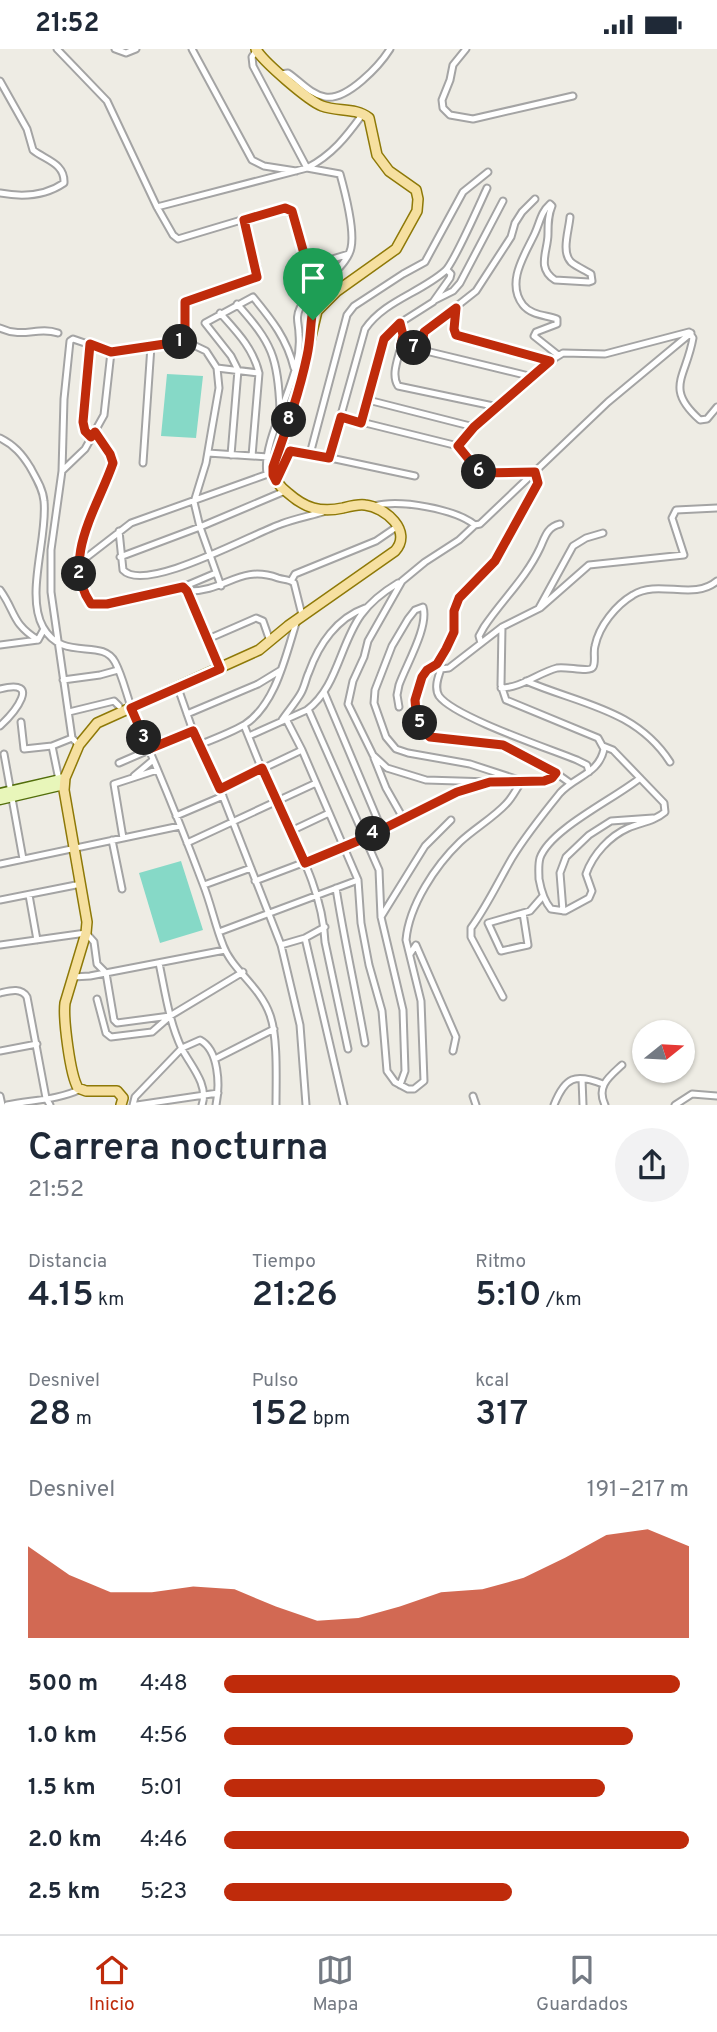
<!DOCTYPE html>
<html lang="es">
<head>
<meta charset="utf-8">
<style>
  :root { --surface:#fff; --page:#f2f2f3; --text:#1f2937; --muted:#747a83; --line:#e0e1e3; --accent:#bf2b0b }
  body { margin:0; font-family:Overpass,sans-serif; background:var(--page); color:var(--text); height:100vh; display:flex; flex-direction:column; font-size:26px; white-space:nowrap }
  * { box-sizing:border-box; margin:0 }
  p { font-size:23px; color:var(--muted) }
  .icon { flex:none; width:38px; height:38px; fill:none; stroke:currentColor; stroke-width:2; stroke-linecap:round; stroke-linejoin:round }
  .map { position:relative; height:1056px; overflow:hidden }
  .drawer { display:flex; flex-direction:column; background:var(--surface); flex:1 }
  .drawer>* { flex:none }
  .needle { width:46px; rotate:72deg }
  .buttons { position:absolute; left:632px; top:971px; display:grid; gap:14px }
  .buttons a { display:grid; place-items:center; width:63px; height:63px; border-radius:50%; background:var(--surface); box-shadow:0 2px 5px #0004; font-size:35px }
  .pin { position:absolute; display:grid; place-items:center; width:60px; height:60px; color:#fff; margin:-72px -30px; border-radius:50% 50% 50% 0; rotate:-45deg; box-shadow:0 0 7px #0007 }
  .pin .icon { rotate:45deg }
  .km { position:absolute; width:35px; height:35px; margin:-18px; border-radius:50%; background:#222; color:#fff; font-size:19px; line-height:35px; text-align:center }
  .round { display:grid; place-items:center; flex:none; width:74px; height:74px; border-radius:37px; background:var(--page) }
  .overview { display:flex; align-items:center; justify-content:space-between; height:119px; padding:0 28px }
  h1 { font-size:38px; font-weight:600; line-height:52px }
  .figures { display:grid; grid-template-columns:repeat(3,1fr); gap:10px; height:119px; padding:7px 28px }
  .figures div { display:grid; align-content:center }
  .figures b { font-size:35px; font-weight:600 }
  .figures small { font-size:19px; font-weight:400 }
  .figures p { font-size:19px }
  .chart { height:196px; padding:14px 28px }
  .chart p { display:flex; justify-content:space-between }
  .chart svg { width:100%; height:126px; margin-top:7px; fill:var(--accent); opacity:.7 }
  ul { padding:0 28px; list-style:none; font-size:23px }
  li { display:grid; grid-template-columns:112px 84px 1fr; align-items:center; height:52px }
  li i { height:18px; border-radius:9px; background:var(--accent) }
  .status { display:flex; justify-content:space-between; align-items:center; height:49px; padding:0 35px; background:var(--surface); direction:ltr }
  .status svg { height:19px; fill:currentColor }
  .menu { display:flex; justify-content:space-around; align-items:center; height:98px; border-top:2px solid var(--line); background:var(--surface); font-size:19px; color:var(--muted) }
  .menu a { display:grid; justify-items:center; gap:4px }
  .menu .current { color:var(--accent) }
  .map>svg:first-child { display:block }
</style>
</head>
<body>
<div class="status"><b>21:52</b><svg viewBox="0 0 49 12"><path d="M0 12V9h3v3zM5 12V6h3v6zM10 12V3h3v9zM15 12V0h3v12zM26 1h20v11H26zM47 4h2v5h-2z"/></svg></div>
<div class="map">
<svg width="717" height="1056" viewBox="0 0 717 1056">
  <rect width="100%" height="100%" fill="#eeece4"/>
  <path fill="#86d9c7" d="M 167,325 L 203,327 L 196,389 L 161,387 Z
    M 181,812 L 203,881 L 160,894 L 139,824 Z"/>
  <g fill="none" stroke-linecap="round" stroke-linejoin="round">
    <defs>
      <path id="street" d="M 57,0 L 107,52 L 157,158 L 173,186 L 178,190 L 285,158 L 289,159 L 309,217 L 321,238 L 311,260 L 313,271
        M 115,0 L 126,4 L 136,0
        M 192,0 L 252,111 L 264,117 L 296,122
        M 466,0 L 453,16 L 450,31 L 442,51 L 443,59 L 450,66 L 473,70 L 573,47
        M 256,2 L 252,8 L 253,17 L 307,119 C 332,106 346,88 362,66
        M 280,25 L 288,24 C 300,32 310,45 325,48 C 347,52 380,16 390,0
        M 0,32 L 27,80 L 33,101 C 45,111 65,114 64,134 C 45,147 21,148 0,144
        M 157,158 L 307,119 L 340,125 C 345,143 355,181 351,199 C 349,210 337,221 330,229 C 321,239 305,247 300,259 C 295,269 299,275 299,285 C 300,296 299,306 296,317 C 290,345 262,398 267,424
        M 309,217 L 349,205
        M 435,251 L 453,242 L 460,234 L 503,152
        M 237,255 C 272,294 278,308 280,361
        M 456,259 L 454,280 L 456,286 L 550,312
        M 220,264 C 237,283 253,299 259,324 L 252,407
        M 400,274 C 410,294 387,319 398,337 L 498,358
        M 0,279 C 24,290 37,277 58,284
        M 185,292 L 185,253 L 257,228 L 257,218 L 244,171
        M 90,295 L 83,373 L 85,381 L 91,388
        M 401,296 L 533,328 L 550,312 L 563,304 L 605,305 L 689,283 L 693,289 C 686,329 664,339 700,371 L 707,370 L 717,358
        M 421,301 L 424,283 L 476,242 L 511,188 L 515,174 L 522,163 L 535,150
        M 558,306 L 534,287 L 536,283 L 557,275 L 557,270 C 545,266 531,266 523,256 C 505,233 526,204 535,184 C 540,173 541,163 550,155 L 552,157 C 548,166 548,175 548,185 C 548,202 536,219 555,231 L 589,233 L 592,232 L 591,225 C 585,221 577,218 571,213 C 561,203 569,181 570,168
        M 217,319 L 259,324
        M 368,351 L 474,378
        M 341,368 L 458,397 L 482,425 L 535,423 L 538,434 L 495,512 L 459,549 L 454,562 L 454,583 L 437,615 L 441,620
        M 361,374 L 384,290 L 400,274 L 433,253 L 450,229 L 451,225 L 447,221
        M 95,383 C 101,391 110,400 112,411 C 113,418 109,425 107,432 C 93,472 61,514 91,555 L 107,555 L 183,538 L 216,524
        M 0,389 C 14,396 22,405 30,418 C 36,429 43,440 44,452 C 48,488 25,545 43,578 C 63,614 102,588 115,613 C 124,630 127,650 135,668 C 159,723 182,779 203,835 C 211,855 215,876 223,896 C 232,921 260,937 270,966 C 278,988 276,1031 276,1056
        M 458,397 L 474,378 L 533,328
        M 208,404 L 268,408
        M 310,405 L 347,266 L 354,257 L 403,225 L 425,213 L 463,143 L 488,123
        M 231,406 L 238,321 L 231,307 L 205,274 L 253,248 C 272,271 287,290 294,319
        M 329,409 L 365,280 C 384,252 420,244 445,222 C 454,214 480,154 487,139
        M 143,414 L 151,297
        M 62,422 L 64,350 L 70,292 L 73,290 L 111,303 L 185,292 L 206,302 L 217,319 L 219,339 L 212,379 L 206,414 L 194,453 L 200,478 L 221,537
        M 276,432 L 288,404 L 293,401 L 415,427
        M 374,457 C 400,450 455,460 475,476 L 480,475 L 608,353 L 691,284
        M 475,476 L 459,491 L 425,513 L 402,532 L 368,592 L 364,608 L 353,632 L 348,655 L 373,706 L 387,719 L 426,731 L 490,733
        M 119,482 L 123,521 C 145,545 252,485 281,475 C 294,470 309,467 323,463
        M 120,508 L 200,478 L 285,442
        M 78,515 L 131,474 L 268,425
        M 291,532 L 295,525 L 376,492 L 398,477
        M 183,538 L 187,542 C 226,543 239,515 278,529 C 284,531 289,530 294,534 L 302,566
        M 0,541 C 16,563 11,574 38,591 L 44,580
        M 187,542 L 220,620
        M 539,559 L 573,497 L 586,489 L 603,484
        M 502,578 L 501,636 L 506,651 L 598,689 L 604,700 C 599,725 575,727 560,744 C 543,765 526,786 512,809 C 498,833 487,857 471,879 L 471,888 L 503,948
        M 208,590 L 256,569 L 263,572 L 270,592
        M 481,594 L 479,587 L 484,578 C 502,551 526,529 540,499 C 545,488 547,478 560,475
        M 0,596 L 38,591
        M 437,615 C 411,628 408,669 431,688 L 503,696 L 556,724 L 570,734
        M 63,631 L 100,626 L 118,621
        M 526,632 C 579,655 636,660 670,713
        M 178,639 L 193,682 L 220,740 L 281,896 L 300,976 L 306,1056
        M 501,639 C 521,639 538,624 557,619 C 566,617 590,624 593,618 C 596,613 593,603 595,597 C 599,577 616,556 633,546 C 658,530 694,552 717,532
        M 0,640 C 43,629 14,664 0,677
        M 324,643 L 382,781
        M 308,660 L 379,821 L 381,868 L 403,961 L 405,1022 L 400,1036
        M 69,663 L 114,652 L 119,657
        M 187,665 L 258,635 L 281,621
        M 286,670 L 302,701 L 358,831 L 361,874 L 369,916 L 382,962 L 387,1022 L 395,1033 L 408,1040 L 414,1040 L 424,1032 L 421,952 L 406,891 C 409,856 436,816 460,793 C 475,779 493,769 506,755 C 513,748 516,740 522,732 L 470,715 L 408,704 L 396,700 L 386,688 L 374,654 L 375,641 L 392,597 L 408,570 L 415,561 L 423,558 C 429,578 406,616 399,636 L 397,646 L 399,658
        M 282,671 C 288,662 296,653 301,644 C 305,637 306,629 309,623 C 319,595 337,569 365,559
        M 21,673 L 24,700 L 52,697 L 72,689
        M 244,676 C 255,703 265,730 278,756 C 298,799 323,844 325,893 L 348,1000
        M 249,687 L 307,661 C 337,639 340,595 361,566 C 371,552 383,543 398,534
        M 79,696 L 72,689 L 51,543 L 51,501 L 62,422 L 85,400 L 104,366 L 111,303
        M 199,696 C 214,690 230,684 244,676 C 276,656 286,605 297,571
        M 52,697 L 59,731
        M 603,697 L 613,701 L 664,754 L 665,763 C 653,773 642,773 628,779 C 610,787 593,805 586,825 L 592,842 L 589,849 L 565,862 L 551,860 C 544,852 541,841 539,830 C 539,824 538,816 540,809 C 550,780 616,749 640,729
        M 4,705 L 23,810
        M 374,709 L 386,739 L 403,769
        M 119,714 L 193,682
        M 589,723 L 587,716 L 577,711 C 550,700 454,668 439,647 C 434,639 438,628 441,620 L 449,619 L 502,578 L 540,559 L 589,516 L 684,506 L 672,469 L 676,461 L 717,459
        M 134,727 L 153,711
        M 220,740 L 302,701
        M 176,767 L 223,747
        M 291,782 L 329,764
        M 123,789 L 114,735 L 157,721
        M 112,791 L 122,840
        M 187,794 L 316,734
        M 0,815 L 180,777
        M 255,832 L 345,798 L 457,743 L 490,733 L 544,732 L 552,729 L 556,724
        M 204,836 L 251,819
        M 336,839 C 344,891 356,942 365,994
        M 29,846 L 37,891
        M 0,851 L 81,835
        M 563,862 L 560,824 L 566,808 L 589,786 L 611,772 L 653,769
        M 523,864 L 528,896 L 501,902 L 488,874 L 530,862 L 543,847
        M 381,868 L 425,797 L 451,771
        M 219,883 L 358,831
        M 305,889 L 344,1056
        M 0,896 L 86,884 L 94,893 L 97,915 L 106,924 L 114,971 L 117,974 L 170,967 L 243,923
        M 281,896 L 305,889 L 325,878
        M 410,905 L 416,896 L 456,988 L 453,1002
        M 159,914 C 165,942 169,973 182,1000 C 191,1017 209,1036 202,1056
        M 73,928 L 90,927 L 225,901
        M 0,944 C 9,942 21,938 27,948 L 46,1049 L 50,1056
        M 97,950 L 106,984 L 111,988 L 152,983 L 168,969
        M 0,1002 L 37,995
        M 215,1010 L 274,980
        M 582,1030 L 583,1056
        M 0,1047 L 2,1056
        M 473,1047 L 476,1056
        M 7,1056 C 32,1051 58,1051 81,1040
        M 133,1056 L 135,1048 L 182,999 L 200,991 C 219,1001 220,1036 216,1056
        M 137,1056 L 218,1044
        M 554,1056 C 565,1028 575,1024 603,1035
        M 605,1056 C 596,1037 609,1028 622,1016
        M 675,1056 L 692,1045 L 717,1047"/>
      <path id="secondary" d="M 0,744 L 65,729
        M 0,751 L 64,736"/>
      <path id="primary" d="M 121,1056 L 123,1049 L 117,1042 L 86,1042 L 78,1039 C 70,1026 63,969 65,954 L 86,884 L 87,873 L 64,741 L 65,729 L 79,696 L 97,674 L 259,601 L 288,577 L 395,502 C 413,482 385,458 365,456 C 358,455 351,457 343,459 C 320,464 305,459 288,444 C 280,438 274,431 273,422 L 295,355 L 317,262 L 337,242 L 396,200 L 417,162 L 418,150 L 416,141 L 389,122 L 377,106 L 369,69 C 355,58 338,63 322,57 C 309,52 262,12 256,0"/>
    </defs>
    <use href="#street" stroke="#a4a4a4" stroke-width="9"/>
    <use href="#secondary" stroke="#526e0b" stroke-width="11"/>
    <use href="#primary" stroke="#8e7908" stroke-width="12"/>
    <use href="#street" stroke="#fff" stroke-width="5"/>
    <use href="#secondary" stroke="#e8f6ba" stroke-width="8"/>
    <use href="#primary" stroke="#f6e0a0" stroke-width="9"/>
  </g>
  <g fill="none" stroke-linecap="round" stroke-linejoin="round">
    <defs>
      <path id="route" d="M 285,159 L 292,162 L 303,201 L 321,238 C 308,261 313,280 307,307 C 299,345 286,381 273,418 L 273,426 L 276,432 L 290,402 L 329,409 L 341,368 L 361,374 L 384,290 L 400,274 L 403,286 L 401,296 L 421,301 L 424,283 L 456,259 L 454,280 L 456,286 L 550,312 L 474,378 L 458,397 L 480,424 L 535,423 L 538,434 L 495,512 L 459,549 L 454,562 L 454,583 L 446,600 L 437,615 L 427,621 L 422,628 L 415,651 L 416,662 L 424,683 L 430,688 L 503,696 L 556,724 L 552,729 L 544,732 L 490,733 L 457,743 L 365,789 L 305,814 L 262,719 L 220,740 L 193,682 L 149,700 L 131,659 L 220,620 L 187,542 L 183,538 L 107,555 L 91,555 C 60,511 98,458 113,414 L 110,405 L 95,383 L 91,388 L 85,382 L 83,373 L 90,295 L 111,303 L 185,292 L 185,253 L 257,228 L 244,171 Z"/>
    </defs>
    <use href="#route" stroke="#fff" stroke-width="14"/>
    <use href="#route" stroke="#bf2b0b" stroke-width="9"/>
  </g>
</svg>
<div class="buttons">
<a><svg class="needle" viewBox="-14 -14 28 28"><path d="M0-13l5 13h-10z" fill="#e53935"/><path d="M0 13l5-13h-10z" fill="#747a83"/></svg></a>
</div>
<div class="pin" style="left:313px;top:271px;background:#1e9e55"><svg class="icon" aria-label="arrive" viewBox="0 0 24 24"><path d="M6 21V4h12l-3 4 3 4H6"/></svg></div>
<b class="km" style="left:180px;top:293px">1</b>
<b class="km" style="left:79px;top:525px">2</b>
<b class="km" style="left:144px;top:689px">3</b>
<b class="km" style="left:373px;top:785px">4</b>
<b class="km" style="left:420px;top:674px">5</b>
<b class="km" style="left:479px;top:423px">6</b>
<b class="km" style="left:414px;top:299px">7</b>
<b class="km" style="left:289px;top:371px">8</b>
</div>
<section class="drawer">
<div class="overview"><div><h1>Carrera nocturna</h1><p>21:52</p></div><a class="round"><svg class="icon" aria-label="share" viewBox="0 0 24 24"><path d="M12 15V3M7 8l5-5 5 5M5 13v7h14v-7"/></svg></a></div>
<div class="figures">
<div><p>Distancia</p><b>4.15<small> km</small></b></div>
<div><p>Tiempo</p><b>21:26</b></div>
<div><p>Ritmo</p><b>5:10<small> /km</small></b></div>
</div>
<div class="figures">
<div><p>Desnivel</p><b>28<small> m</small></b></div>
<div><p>Pulso</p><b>152<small> bpm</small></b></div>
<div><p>kcal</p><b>317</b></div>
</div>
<div class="chart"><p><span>Desnivel</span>191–217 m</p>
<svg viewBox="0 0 160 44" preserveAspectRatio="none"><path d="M0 44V12L10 22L20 28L30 28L40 26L50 27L60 33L70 38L80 37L90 33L100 28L110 27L120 23L130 16L140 8L150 6L160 12V44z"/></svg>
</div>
<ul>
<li><b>500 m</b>4:48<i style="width:98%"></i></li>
<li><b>1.0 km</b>4:56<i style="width:88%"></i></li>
<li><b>1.5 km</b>5:01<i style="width:82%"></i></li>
<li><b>2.0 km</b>4:46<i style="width:100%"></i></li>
<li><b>2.5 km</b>5:23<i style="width:62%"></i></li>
</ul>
</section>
<nav class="menu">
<a class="current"><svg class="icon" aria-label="home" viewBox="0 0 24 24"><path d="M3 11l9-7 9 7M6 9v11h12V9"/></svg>Inicio</a>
<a><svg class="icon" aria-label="map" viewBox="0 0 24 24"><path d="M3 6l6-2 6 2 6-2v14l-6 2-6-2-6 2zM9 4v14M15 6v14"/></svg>Mapa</a>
<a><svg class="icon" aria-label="saved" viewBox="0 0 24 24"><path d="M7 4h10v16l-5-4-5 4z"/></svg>Guardados</a>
</nav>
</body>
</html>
